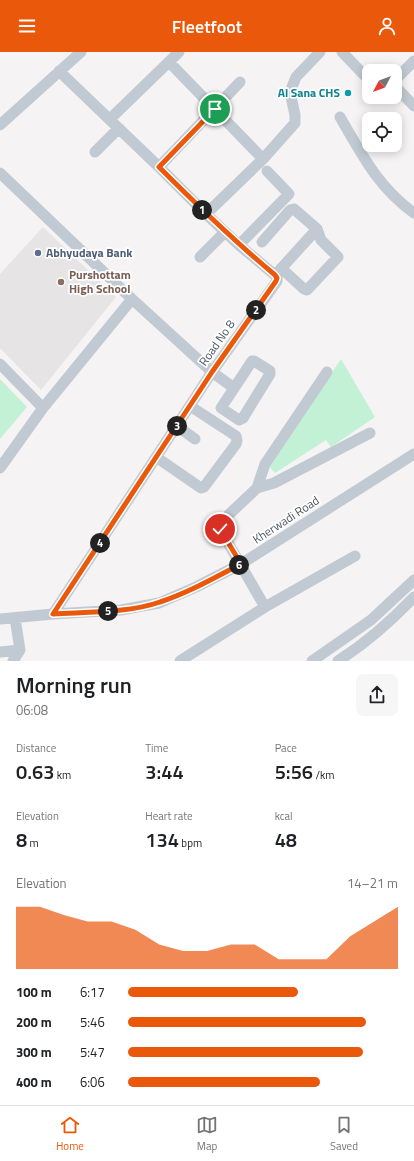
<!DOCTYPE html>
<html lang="en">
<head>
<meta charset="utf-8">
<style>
  :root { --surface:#fff; --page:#f6f6f6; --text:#202124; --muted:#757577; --line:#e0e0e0; --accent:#ea580c }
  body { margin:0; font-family:"Titillium Web",sans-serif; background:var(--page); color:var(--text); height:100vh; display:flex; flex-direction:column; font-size:15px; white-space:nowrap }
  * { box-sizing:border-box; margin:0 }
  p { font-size:13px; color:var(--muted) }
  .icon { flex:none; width:22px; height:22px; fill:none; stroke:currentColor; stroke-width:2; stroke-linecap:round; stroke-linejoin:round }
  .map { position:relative; height:609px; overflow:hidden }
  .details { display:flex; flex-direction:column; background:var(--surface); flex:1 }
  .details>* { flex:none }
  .needle { width:26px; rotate:229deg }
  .controls { position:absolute; left:362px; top:12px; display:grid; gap:8px }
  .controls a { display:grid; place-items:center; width:40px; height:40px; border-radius:8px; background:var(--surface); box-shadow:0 2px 10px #0003; font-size:20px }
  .pin { position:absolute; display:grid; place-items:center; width:34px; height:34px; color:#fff; margin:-17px; border:2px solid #fff; border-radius:50%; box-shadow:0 1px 4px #0007 }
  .km { position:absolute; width:20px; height:20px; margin:-10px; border-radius:50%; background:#222; color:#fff; font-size:11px; line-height:20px; text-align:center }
  .round { display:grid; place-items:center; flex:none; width:42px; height:42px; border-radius:8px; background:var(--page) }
  .head { display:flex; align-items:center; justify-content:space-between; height:68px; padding:0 16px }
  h1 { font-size:22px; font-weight:600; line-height:30px }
  .metrics { display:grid; grid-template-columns:repeat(3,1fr); gap:6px; height:68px; padding:4px 16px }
  .metrics div { display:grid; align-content:center }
  .metrics b { font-size:20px; font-weight:600 }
  .metrics small { font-size:11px; font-weight:400 }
  .metrics p { font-size:11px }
  .chart { height:112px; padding:8px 16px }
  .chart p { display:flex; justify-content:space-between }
  .chart svg { width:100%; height:72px; margin-top:4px; fill:var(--accent); opacity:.7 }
  ul { padding:0 16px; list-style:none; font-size:13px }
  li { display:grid; grid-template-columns:64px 48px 1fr; align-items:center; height:30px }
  li i { height:10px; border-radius:5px; background:var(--accent) }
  header { display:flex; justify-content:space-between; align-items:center; height:52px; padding:0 16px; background:var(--accent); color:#fff; font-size:18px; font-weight:600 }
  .tab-bar { display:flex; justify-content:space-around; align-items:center; height:56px; border-top:1px solid var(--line); background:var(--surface); font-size:11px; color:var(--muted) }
  .tab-bar a { display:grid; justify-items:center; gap:2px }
  .tab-bar .active { color:var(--accent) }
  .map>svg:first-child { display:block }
</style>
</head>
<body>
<header><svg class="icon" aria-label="menu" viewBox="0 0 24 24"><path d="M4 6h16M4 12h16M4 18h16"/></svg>Fleetfoot<svg class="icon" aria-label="person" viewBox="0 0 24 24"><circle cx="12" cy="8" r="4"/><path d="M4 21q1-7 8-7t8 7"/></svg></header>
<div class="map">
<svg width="414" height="609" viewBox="0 0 414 609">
  <rect width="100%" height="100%" fill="#f5f3f3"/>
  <path fill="#e6e4e5" d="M 43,175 L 116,245 L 41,338 L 0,296 L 0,222 Z"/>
  <path fill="#c3f1d5" d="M 341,307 L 375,365 L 331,395 L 326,388 L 275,421 L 269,414 Z
    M 0,327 L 27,355 L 0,387 Z"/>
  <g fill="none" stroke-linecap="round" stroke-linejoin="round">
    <path stroke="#c1cad2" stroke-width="11" d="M 342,0 L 365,24 L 369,26
      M 169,10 L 263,107
      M 395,28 L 414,9
      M 395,34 L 414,54
      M 340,65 C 362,103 378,135 414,161
      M 110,67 L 179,0
      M 0,73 L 81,0
      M 95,100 L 119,76
      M 159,115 L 240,30
      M 0,121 L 132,247 L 212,320 L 234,336
      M 206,162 L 263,107 L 295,71 L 295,63 L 290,40 L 296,25 L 320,0
      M 262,190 L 290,158 L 294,157 L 317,177 L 321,188 L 338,205 L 307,238 L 304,237 L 281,216
      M 239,193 L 289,142 L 267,119
      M 200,205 L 225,180
      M 277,221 L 317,177
      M 252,309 L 254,309 L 270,319 L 270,322 L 243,366 L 239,368 L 221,356 Z
      M 0,312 L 43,356
      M 177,374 L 195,387
      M 156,405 L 201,436 L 204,435 L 236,392 L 237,389 L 236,384 L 190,354
      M 0,416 L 43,356 L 132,247
      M 257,436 L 265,412 L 327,320
      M 265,555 L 355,504
      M 53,562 L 212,320 L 277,229 L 277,226 L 275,223 L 239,193 L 206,162 L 159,115 L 59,19
      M 15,566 L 20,598
      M 0,567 L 53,562 L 121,558 L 159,551 L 196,535 L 241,512 L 414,402
      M 0,600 L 20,598 L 13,609
      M 180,609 L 265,555 L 220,477 L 221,470 L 257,436 L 274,431 L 370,381
      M 312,609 L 371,568 L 414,528
      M 338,609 C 366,591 391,569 414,545"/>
  </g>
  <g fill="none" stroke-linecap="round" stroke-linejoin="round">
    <defs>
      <path id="route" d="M 215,57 L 159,115 C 197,153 234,189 275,223 L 277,226 L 276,229 L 212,320 L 53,562 C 86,560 129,561 160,550 C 188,541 214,526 241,512 L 220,477"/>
    </defs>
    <use href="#route" stroke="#fff" stroke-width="8"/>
    <use href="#route" stroke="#ea580c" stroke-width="5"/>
  </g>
  <circle fill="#0f9aa8" stroke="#fff" stroke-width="1.5" cx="348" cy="41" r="4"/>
  <circle fill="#5c6f8a" stroke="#fff" stroke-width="1.5" cx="38" cy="201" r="4"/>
  <circle fill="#8d6e63" stroke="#fff" stroke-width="1.5" cx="61" cy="230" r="4"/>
  <g text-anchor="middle" stroke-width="3.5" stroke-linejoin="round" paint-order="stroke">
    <g font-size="12" font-weight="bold" fill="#0d838f" stroke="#fff" text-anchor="end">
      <text x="340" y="45">Al Sana CHS</text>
    </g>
    <g font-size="12" font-weight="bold" fill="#4e5e75" stroke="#fff" text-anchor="start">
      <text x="46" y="205">Abhyudaya Bank</text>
    </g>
    <g font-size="12" font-weight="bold" fill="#785e54" stroke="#fff" text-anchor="start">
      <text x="69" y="227">Purshottam<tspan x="69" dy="14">High School</tspan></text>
    </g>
    <g font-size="12" fill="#4a5661" stroke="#fff">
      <text transform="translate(217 291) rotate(-55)" y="4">Road No 8</text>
      <text transform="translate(286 468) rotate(-33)" y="4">Kherwadi Road</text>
    </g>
  </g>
</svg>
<div class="controls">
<a><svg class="needle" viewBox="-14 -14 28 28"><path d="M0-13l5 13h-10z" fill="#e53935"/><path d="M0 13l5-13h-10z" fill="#757577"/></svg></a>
<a><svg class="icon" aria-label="locate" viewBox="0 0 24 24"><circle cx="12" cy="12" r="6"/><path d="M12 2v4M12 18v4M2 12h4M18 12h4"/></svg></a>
</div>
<div class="pin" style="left:215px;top:57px;background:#1e9e55"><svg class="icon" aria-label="arrive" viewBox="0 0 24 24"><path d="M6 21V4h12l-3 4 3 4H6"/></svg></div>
<div class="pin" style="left:220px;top:477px;background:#d93025"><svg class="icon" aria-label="check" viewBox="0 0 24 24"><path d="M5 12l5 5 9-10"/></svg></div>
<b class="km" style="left:202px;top:158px">1</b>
<b class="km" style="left:256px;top:258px">2</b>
<b class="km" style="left:177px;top:374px">3</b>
<b class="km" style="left:100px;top:491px">4</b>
<b class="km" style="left:108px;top:559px">5</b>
<b class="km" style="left:239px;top:513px">6</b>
</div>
<section class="details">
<div class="head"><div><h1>Morning run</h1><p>06:08</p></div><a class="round"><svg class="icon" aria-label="share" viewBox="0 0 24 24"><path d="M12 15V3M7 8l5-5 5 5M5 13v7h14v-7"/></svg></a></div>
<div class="metrics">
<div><p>Distance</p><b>0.63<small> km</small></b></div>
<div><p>Time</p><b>3:44</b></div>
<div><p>Pace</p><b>5:56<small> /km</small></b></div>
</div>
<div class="metrics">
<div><p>Elevation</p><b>8<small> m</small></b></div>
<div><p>Heart rate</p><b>134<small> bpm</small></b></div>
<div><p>kcal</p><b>48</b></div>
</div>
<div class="chart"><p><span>Elevation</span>14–21 m</p>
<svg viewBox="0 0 160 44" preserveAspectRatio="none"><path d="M0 44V6L10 6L20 11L30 15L40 15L50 20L60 29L70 33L80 33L90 29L100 29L110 38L120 38L130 38L140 24L150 15L160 6V44z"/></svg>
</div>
<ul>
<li><b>100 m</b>6:17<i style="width:63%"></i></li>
<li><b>200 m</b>5:46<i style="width:88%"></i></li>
<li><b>300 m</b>5:47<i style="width:87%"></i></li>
<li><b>400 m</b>6:06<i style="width:71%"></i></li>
</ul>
</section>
<nav class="tab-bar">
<a class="active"><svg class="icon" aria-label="home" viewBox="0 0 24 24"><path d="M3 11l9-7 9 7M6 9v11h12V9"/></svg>Home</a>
<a><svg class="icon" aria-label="map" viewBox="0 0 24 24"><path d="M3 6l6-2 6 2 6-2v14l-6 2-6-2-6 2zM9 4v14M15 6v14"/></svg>Map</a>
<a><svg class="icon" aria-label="saved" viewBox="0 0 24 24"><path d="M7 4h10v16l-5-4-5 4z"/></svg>Saved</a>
</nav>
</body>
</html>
